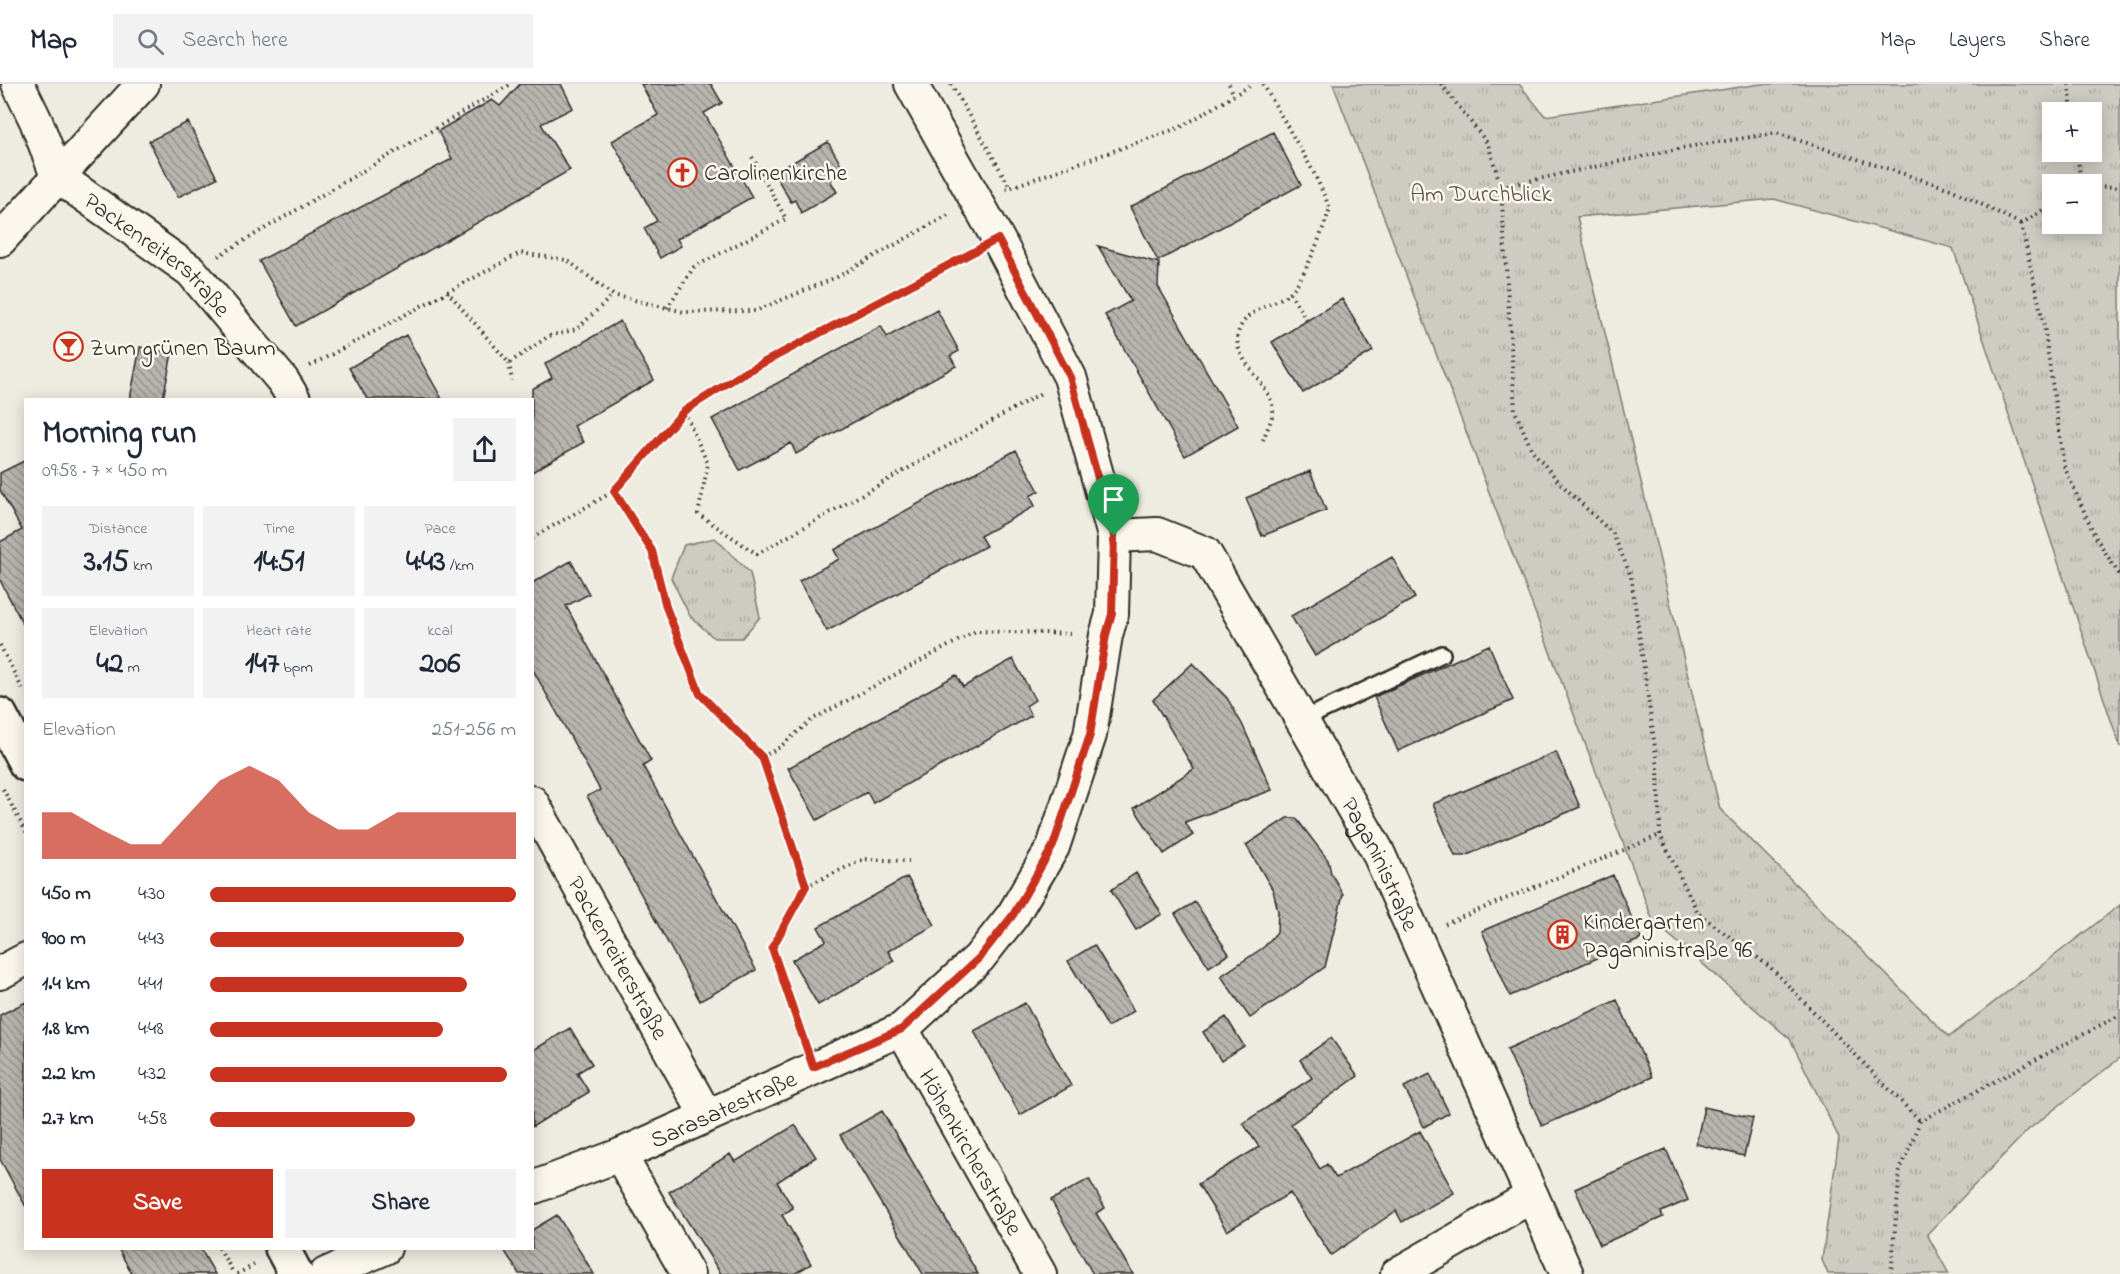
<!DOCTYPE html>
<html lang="en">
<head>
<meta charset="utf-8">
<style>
  :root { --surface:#fff; --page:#f2f2f3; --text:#1f2937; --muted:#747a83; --line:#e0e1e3; --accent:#c8321e }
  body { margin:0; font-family:"Indie Flower",sans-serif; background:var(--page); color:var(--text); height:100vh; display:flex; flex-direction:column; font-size:22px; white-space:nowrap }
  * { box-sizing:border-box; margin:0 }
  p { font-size:20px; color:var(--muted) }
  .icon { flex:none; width:33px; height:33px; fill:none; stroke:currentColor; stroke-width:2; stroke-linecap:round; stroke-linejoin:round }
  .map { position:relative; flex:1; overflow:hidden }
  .side { position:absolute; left:24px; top:314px; width:510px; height:852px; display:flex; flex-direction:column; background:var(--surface); border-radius:0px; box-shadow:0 3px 15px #0003 }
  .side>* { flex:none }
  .buttons { position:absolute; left:2042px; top:18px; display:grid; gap:12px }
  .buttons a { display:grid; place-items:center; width:60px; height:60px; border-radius:0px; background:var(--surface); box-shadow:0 3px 15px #0003; font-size:30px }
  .pin { position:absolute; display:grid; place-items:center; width:51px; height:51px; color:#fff; margin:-62px -26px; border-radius:50% 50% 50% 0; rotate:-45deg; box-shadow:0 0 6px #0007 }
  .pin .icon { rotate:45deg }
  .round { display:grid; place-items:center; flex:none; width:63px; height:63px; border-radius:0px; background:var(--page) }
  .headline { display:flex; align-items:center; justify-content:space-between; height:102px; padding:0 18px }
  h1 { font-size:33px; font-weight:800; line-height:45px }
  .metrics { display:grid; grid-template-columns:repeat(3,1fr); gap:9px; height:102px; padding:6px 18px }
  .metrics div { display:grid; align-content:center; border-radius:0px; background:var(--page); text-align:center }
  .metrics b { font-size:30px; font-weight:800 }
  .metrics small { font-size:16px; font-weight:400 }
  .metrics p { font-size:16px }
  .chart { height:168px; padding:12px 18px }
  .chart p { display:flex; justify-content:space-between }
  .chart svg { width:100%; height:108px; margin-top:6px; fill:var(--accent); opacity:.7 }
  .button { display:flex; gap:12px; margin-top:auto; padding:12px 18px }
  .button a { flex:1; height:69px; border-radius:0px; background:var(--accent); color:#fff; font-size:24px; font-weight:800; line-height:69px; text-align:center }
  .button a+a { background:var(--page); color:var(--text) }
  ul { padding:0 18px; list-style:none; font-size:20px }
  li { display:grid; grid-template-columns:96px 72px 1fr; align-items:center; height:45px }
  li i { height:15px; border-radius:8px; background:var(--accent) }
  header { display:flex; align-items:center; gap:36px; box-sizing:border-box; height:84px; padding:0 30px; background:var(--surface); border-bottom:2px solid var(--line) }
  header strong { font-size:28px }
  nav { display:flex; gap:33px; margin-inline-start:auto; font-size:21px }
  .search { width:420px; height:54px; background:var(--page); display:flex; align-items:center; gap:15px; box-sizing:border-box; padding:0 21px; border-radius:0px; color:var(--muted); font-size:22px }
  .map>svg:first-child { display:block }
</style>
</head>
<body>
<header>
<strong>Map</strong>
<div class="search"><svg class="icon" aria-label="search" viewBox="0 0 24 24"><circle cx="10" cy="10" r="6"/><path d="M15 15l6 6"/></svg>Search here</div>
<nav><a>Map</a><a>Layers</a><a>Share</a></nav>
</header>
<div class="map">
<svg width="2120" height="1190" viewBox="0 0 2120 1190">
  <defs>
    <pattern id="park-tufts" width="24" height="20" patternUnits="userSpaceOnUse" patternTransform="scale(1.5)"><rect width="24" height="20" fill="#cecbc2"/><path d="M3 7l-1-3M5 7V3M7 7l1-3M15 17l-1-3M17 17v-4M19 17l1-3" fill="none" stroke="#b1aea7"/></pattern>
    <pattern id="building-back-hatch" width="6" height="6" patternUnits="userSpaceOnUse" patternTransform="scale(1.5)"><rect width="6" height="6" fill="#b8b5ae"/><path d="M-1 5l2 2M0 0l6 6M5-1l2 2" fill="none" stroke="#96938e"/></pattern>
  </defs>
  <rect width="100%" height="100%" fill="#eeebe0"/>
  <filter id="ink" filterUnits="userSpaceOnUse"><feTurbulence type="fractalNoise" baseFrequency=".0167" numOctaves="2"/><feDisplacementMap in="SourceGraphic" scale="12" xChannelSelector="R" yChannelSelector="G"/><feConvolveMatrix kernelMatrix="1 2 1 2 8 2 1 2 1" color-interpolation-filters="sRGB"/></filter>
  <g filter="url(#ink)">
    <path fill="url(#park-tufts)" stroke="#7c7b76" stroke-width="1.5" fill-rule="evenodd" d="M 1333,0 L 1519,0 L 1545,32 L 1761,0 L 2120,0 L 2120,663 L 1953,164 L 1774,115 L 1577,133 L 1720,725 L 1949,953 L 2120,821 L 2120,974 L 2028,1046 L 1927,1150 L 1949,1190 L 1828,1190 L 1822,1176 L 1839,1054 L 1790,955 L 1653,837 ZM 2052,28 L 2091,28 L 2091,68 L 2052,68 ZM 2052,100 L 2091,100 L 2091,140 L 2052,140 Z
      M 715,454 L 750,489 L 760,533 L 742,554 L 714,554 L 690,532 L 671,494 L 684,461 Z"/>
    <path fill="url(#building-back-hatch)" stroke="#2b2b2b" stroke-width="1.5" d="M 520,0 L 561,0 L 573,24 L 541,40 L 570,86 L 296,242 L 259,177 L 452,75 L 438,47 L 492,16 L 500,22 Z
      M 641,0 L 711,0 L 722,19 L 704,29 L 752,113 L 677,155 L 681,162 L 660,174 L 644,144 L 657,137 L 612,57 L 658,31 Z
      M 188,38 L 217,94 L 178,113 L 149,57 Z
      M 1273,48 L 1301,101 L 1158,177 L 1130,123 Z
      M 828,58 L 845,88 L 830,96 L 837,108 L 801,129 L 795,116 L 791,118 L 774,89 Z
      M 1098,162 L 1159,179 L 1158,202 L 1238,342 L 1185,372 L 1105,231 L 1131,217 Z
      M 1342,215 L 1373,267 L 1303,309 L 1272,258 Z
      M 937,226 L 959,267 L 950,272 L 956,282 L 796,370 L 791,359 L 740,386 L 712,335 L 881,242 L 887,253 Z
      M 620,237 L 654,296 L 574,342 L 584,358 L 532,388 L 532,305 L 552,294 L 545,280 Z
      M 406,251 L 442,315 L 367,315 L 349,284 Z
      M 140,263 L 172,269 L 163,315 L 130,315 Z
      M 1016,366 L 1039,407 L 1030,412 L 1035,422 L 980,452 L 986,462 L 827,547 L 799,497 L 839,475 L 834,466 Z
      M 26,376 L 26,546 L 0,496 L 0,458 L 22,446 L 0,406 L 0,389 Z
      M 1310,387 L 1326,426 L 1262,452 L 1246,414 Z
      M 1392,473 L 1415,514 L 1315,572 L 1291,532 Z
      M 571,477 L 589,510 L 566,522 L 651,677 L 643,682 L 756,886 L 700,917 L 587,712 L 600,706 L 532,584 L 532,499 Z
      M 1489,561 L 1513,616 L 1398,667 L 1374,613 Z
      M 1013,575 L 1035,616 L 1026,622 L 1031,632 L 873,719 L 867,708 L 817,736 L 788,684 L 956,591 L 963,603 Z
      M 1193,579 L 1227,614 L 1242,640 L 1272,706 L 1185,738 L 1193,751 L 1164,770 L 1134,724 L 1194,685 L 1153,616 Z
      M 1556,668 L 1580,723 L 1465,772 L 1455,772 L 1433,720 Z
      M 1287,734 L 1296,734 L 1328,776 L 1331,789 L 1343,810 L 1325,883 L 1250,934 L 1221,892 L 1264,863 L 1277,848 L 1278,827 L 1273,806 L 1246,761 Z
      M 1136,789 L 1162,830 L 1136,846 L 1111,806 Z
      M 1613,791 L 1641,855 L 1510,912 L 1482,847 Z
      M 907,793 L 935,841 L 888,867 L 894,877 L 818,921 L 792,876 L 826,857 L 818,843 Z
      M 1195,818 L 1229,870 L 1209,883 L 1175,830 Z
      M 1094,861 L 1134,927 L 1108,943 L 1068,877 Z
      M 1617,916 L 1652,993 L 1542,1042 L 1507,965 Z
      M 26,918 L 26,1123 L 0,1075 L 0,931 Z
      M 1025,919 L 1071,1002 L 1020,1031 L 974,947 Z
      M 1226,933 L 1244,962 L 1221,977 L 1203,948 Z
      M 570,944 L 592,980 L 577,989 L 589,1008 L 532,1043 L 532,967 Z
      M 1331,954 L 1358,992 L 1291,1040 L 1320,1085 L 1327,1080 L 1336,1094 L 1420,1047 L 1454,1109 L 1402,1138 L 1396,1127 L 1331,1171 L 1290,1109 L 1227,1147 L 1198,1100 L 1259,1063 L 1243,1039 L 1312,994 L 1300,976 Z
      M 1430,990 L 1449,1029 L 1424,1043 L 1404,1003 Z
      M 1704,1023 L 1753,1034 L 1744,1072 L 1696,1060 Z
      M 882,1027 L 909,1072 L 978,1190 L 923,1190 L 840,1051 Z
      M 795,1041 L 816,1073 L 777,1098 L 793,1124 L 782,1131 L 811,1180 L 794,1190 L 721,1190 L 669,1108 L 730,1070 L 735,1078 Z
      M 1666,1065 L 1688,1116 L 1661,1128 L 1663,1133 L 1600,1161 L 1575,1105 Z
      M 1089,1095 L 1105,1124 L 1096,1129 L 1133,1190 L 1093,1190 L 1051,1116 Z
      M 557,1131 L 594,1190 L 519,1190 L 503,1164 L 532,1164 L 532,1146 Z
      M 118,1164 L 200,1164 L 215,1190 L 132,1190 Z"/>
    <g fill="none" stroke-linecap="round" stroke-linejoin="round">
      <defs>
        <path id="lane" d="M 1302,636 L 1442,570"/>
        <g id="street">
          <path d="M 18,0 L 36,37 L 57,92"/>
          <path id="s1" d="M 57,92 L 191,187 L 283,297 L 294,315"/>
          <path d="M 0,156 L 143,0"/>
          <path id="s2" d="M 1114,452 L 1157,450 L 1205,469 L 1377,766 L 1567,1190"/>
          <path id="s3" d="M 532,718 L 706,1031"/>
          <path d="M 0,889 L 26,875"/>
          <path id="s4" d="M 902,945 L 1040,1190"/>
          <path d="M 620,1071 L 688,1190"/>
          <path id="s5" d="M 532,1104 L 620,1071 L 902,945 L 979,874 L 1013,831 L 1053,763 L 1090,651 L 1106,551 L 1112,530 L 1114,452 L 1070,293 L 998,155 L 911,0"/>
          <path d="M 326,1190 L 385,1164"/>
          <path d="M 1397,1190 L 1532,1112"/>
        </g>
        <path id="primary" d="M 0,631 L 26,680
          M 282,1164 L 296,1190"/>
      </defs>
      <use href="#lane" stroke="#2b2b2b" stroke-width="20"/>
      <use href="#street" stroke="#2b2b2b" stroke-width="36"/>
      <use href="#primary" stroke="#2b2b2b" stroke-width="38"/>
      <path stroke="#2b2b2b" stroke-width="4" stroke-dasharray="1.5 4.5" stroke-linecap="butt" d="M 951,0 L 1010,103
        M 1229,0 L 1234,11
        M 1263,0 L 1313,87 L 1330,124 C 1324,143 1304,199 1288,210 C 1274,221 1248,225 1240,244 C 1226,273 1271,297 1273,326 C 1273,335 1266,347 1263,356
        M 1441,0 L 1488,60 L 1501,103 L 1515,327 L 1532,366 L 1560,399 L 1613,450 L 1631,492 L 1658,685 L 1660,751 L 1698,829 L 1770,883 L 1920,1037
        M 2069,0 L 2072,28
        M 2077,68 L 2081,100
        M 2091,102 L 2120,103
        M 1501,103 L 1687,63 L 1776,49 L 1951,105 L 2021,140
        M 1006,105 L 1181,43 L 1253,0
        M 2021,140 L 2044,242 L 2064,382 L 2095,452 L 2120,492
        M 2021,140 L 2052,120
        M 218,172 L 511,0
        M 447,207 L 509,279 L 549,252 L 577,245 L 613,211
        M 1290,209 L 1307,237
        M 667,224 L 694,183 L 786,135 L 751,71
        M 509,279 L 512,297
        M 310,282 L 520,169 L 567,176 L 613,211 L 684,228 L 755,227 L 837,193 L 950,130
        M 684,327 L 708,380 L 698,430 L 757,470 L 1043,308
        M 614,407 L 652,467 L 666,523 L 700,610 L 762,673 L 806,802 L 772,864 L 803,955
        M 532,454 L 614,407 L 684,327 L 742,290 L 971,170
        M 0,561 L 24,608
        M 762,673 L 780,663 L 813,635 L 976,547 L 1074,550
        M 3,705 L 26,748
        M 806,802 L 864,775 L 909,777
        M 1445,840 L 1660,751
        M 219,1164 L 234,1190
        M 237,1190 L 254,1181
        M 1891,1190 L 1900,1086 L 1920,1037 L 2120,931"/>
      <use href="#lane" stroke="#fbf7ec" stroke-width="15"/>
      <use href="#street" stroke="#fbf7ec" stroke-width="32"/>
      <use href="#primary" stroke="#fbf7ec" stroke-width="33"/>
    </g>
  </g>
  <g fill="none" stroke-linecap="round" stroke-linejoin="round" filter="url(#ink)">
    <defs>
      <path id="route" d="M 998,155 L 1070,293 L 1114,452 L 1112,530 L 1106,551 L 1090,651 L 1053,762 L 1013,831 L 979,874 L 902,945 L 813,983 L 772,864 L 806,802 L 762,673 L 700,610 L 666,523 L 652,467 L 614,407 L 684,327 L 742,290 Z"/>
    </defs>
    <use href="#route" stroke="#fff" stroke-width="12"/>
    <use href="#route" stroke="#c8321e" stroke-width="8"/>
  </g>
  <defs>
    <symbol id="church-ring" viewBox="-11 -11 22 22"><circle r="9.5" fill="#fbf7ec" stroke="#c8321e" stroke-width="1.5"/><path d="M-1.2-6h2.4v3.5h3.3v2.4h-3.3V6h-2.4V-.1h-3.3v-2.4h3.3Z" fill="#c8321e"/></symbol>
    <symbol id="bar-ring" viewBox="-11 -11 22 22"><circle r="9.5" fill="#fbf7ec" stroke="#c8321e" stroke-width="1.5"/><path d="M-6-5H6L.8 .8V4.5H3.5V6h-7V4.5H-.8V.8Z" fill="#c8321e"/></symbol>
    <symbol id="building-ring" viewBox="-11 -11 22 22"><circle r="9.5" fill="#fbf7ec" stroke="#c8321e" stroke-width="1.5"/><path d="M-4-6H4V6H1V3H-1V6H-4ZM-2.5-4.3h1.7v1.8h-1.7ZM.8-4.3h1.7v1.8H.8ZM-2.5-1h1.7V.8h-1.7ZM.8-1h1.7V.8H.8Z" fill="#c8321e"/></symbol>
  </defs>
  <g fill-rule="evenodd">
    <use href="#church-ring" x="666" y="72" width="33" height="33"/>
    <use href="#bar-ring" x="52" y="246" width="33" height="33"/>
    <use href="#building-ring" x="1546" y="834" width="33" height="33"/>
  </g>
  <g text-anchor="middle" stroke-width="5" stroke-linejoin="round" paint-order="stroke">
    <g font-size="24" fill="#2b2b2b" stroke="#fbf7ec" text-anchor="start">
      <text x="704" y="96">Carolinenkirche</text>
      <text x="90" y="271">Zum grünen Baum</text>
      <text x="1583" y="845">Kindergarten<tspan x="1583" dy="28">Paganinistraße 96</tspan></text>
    </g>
    <g font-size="24" fill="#545351" stroke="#fbf7ec">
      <text x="1481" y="117">Am Durchblick</text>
    </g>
    <g font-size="24" fill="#2b2b2b" stroke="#fbf7ec">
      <text dy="8" stroke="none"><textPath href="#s1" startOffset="128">Packenreiterstraße</textPath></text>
      <text dy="8" stroke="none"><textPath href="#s2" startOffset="452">Paganinistraße</textPath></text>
      <text dy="8" stroke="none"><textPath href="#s3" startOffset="178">Packenreiterstraße</textPath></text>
      <text dy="8" stroke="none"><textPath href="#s5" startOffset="207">Sarasatestraße</textPath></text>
      <text dy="8" stroke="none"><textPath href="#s4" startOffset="141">Höhenkircherstraße</textPath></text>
    </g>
  </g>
</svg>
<div class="buttons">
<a>+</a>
<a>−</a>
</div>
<div class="pin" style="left:1114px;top:452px;background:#1e9e55"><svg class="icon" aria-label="arrive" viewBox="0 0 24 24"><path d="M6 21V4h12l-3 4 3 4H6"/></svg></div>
<section class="side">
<div class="headline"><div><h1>Morning run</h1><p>09:58 · 7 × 450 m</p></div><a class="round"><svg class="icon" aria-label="share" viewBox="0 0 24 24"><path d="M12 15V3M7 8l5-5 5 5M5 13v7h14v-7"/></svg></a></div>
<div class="metrics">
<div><p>Distance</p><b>3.15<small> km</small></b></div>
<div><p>Time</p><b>14:51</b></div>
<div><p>Pace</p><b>4:43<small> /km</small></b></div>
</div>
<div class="metrics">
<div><p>Elevation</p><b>42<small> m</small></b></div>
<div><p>Heart rate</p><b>147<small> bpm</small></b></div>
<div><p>kcal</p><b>206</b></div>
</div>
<div class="chart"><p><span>Elevation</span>251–256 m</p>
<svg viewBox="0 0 160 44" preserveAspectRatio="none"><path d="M0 44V25L10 25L20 32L30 38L40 38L50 25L60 12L70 6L80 12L90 25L100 32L110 32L120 25L130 25L140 25L150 25L160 25V44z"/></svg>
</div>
<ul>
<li><b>450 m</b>4:30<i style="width:100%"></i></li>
<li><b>900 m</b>4:43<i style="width:83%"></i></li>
<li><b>1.4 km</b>4:41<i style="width:84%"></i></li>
<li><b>1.8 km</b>4:48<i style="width:76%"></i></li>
<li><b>2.2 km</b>4:32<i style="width:97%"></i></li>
<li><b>2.7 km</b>4:58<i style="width:67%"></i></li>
</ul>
<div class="button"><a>Save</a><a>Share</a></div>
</section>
</div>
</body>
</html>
